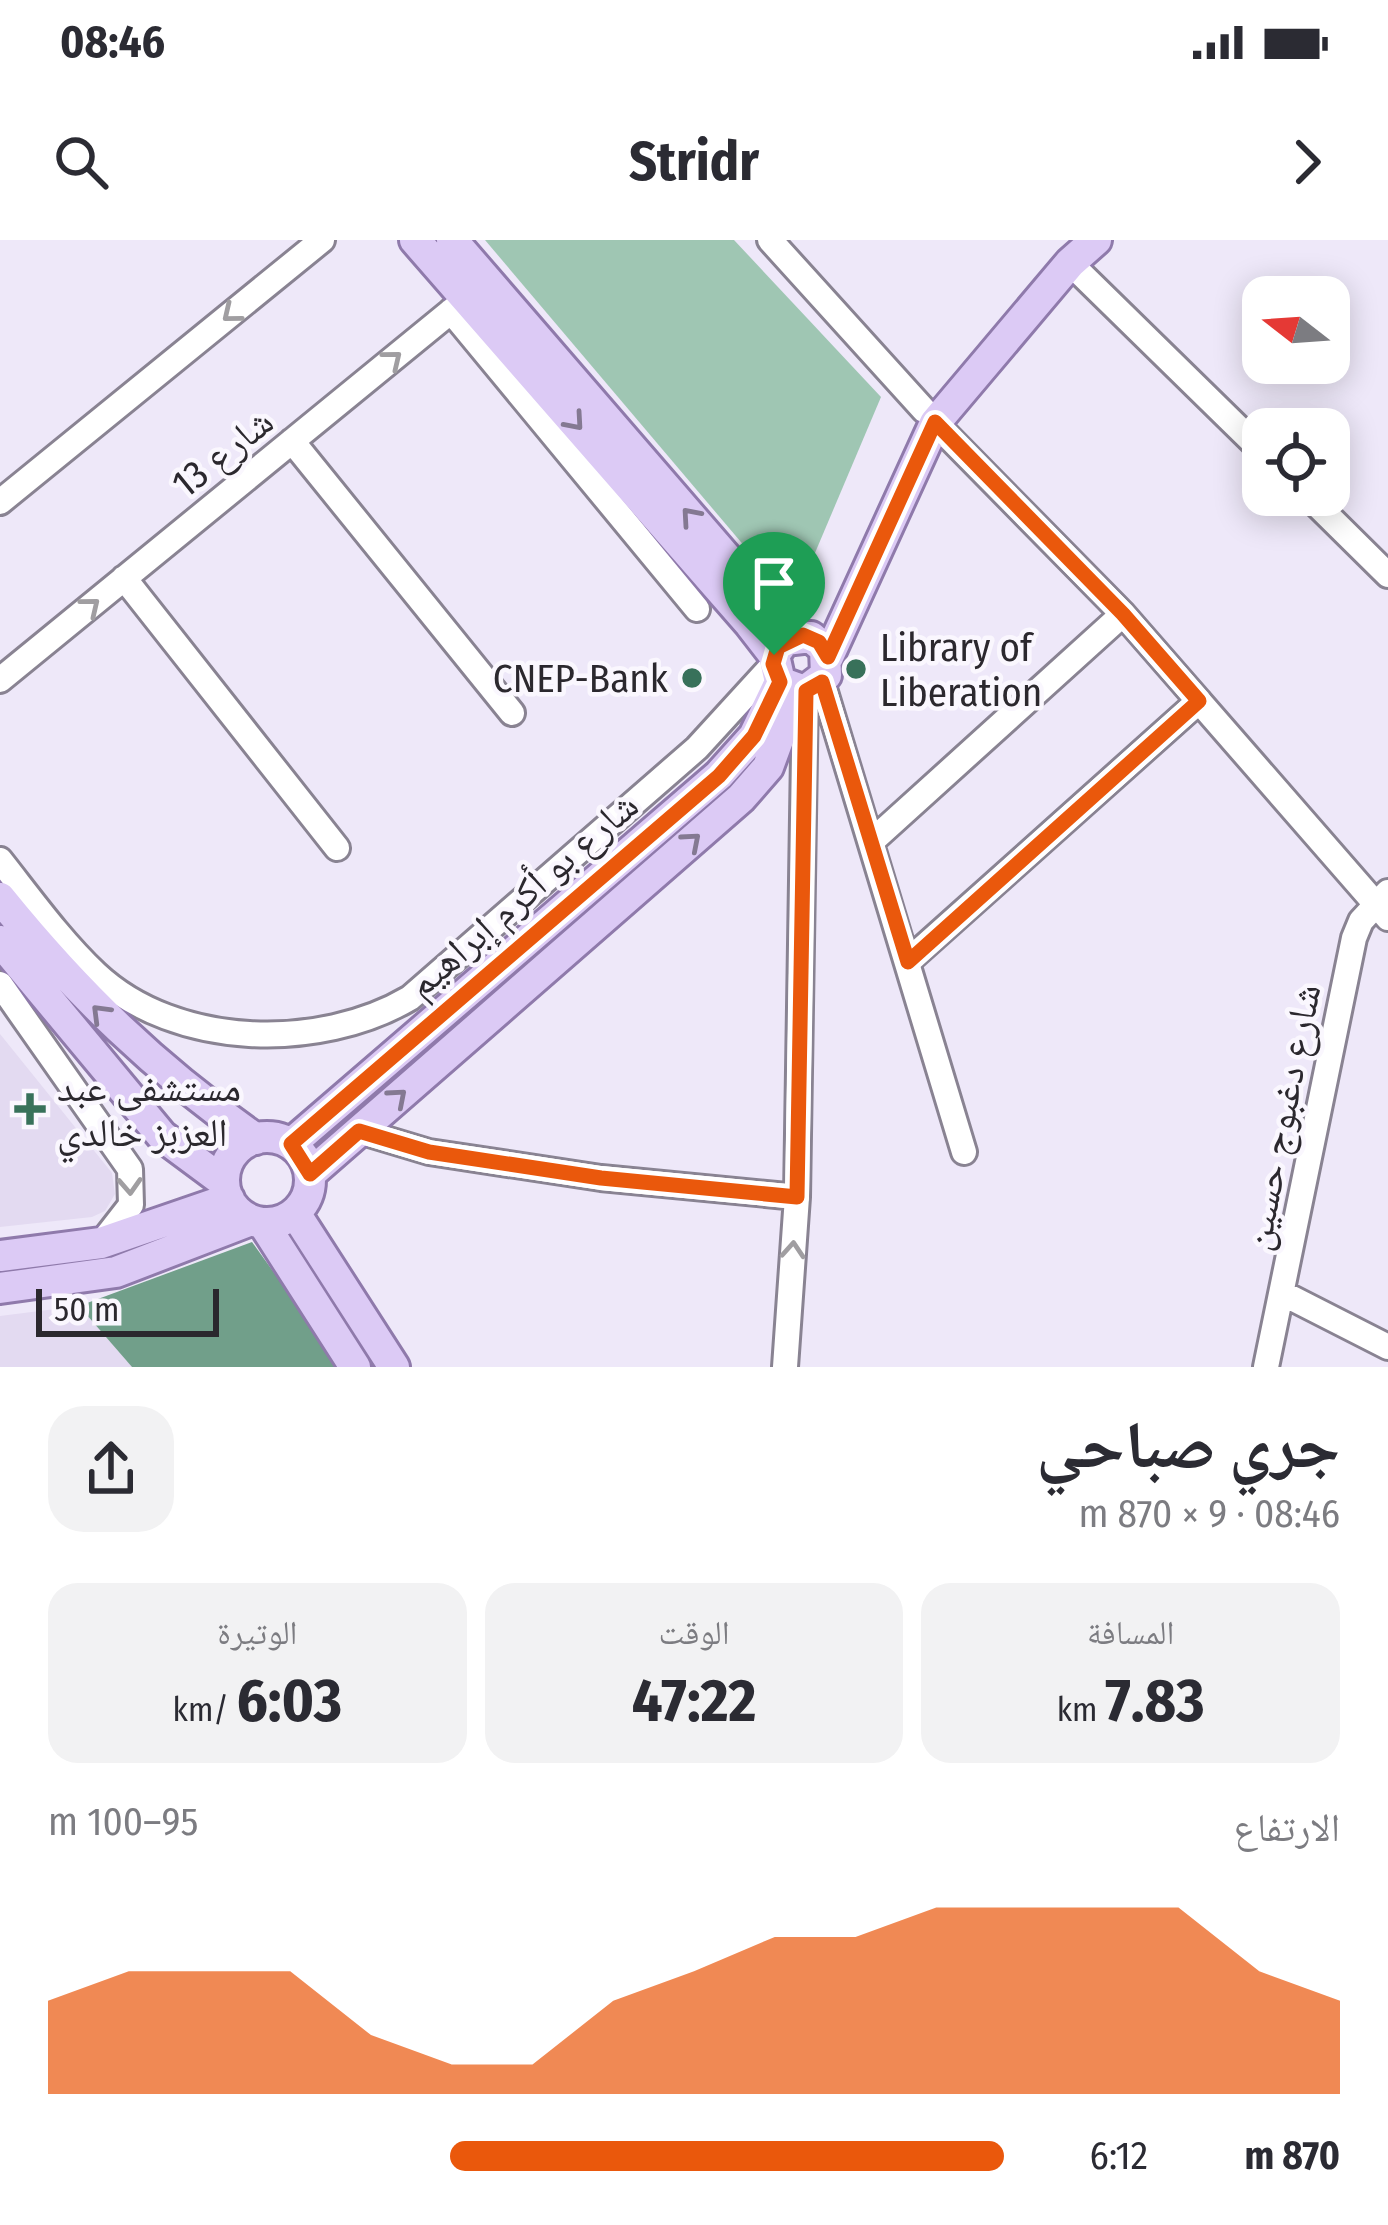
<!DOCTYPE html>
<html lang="ar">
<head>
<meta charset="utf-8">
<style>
  :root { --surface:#fff; --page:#f2f2f3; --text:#2b2b33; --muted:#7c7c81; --accent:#ea580c }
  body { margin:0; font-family:"Fira Sans Condensed","Noto Naskh Arabic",sans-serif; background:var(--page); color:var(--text); direction:rtl; height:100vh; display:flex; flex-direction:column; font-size:45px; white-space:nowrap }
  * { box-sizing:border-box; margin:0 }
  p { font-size:39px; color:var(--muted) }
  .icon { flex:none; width:66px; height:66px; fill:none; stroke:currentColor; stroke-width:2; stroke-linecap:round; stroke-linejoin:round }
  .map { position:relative; height:1127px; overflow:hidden; direction:ltr }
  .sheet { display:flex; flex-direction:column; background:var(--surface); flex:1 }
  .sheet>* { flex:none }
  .needle { width:78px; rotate:287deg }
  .buttons { position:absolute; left:1242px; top:36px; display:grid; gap:24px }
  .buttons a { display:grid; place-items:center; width:108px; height:108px; border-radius:24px; background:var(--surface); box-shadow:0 6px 30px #0003; font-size:60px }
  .scale { position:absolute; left:36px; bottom:30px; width:183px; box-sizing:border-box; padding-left:12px; border:6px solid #2b282e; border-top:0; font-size:33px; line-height:42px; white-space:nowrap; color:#2b282e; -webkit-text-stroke:9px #faf7fe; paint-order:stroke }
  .pin { position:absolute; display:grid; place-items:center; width:102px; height:102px; color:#fff; margin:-123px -51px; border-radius:50% 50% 50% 0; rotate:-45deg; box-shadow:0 0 12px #0007 }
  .pin .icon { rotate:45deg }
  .round { display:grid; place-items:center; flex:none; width:126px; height:126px; border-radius:36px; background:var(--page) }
  .head { display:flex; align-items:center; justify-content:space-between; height:204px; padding:0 48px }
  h1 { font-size:66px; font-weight:700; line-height:90px }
  .metrics { display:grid; grid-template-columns:repeat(3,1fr); gap:18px; height:204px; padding:12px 48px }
  .metrics div { display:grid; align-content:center; border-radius:30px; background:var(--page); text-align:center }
  .metrics b { font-size:60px; font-weight:700 }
  .metrics small { font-size:33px; font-weight:400 }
  .metrics p { font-size:33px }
  .chart { height:336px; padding:24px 48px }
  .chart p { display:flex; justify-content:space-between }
  .chart svg { width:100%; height:216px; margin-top:12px; fill:var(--accent); opacity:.7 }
  ul { padding:0 48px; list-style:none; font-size:39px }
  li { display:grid; grid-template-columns:192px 144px 1fr; align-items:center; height:90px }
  li i { height:30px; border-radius:15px; background:var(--accent) }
  .status { display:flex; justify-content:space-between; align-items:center; height:84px; padding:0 60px; background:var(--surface); direction:ltr }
  .status svg { height:33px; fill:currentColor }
  header { display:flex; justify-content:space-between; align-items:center; height:156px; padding:0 48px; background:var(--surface); font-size:54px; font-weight:700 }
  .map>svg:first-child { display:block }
</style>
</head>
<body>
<div class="status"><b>08:46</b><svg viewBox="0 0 49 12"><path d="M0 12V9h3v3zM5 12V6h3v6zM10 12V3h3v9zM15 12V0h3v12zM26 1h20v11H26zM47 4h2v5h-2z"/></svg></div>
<header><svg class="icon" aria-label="forward" viewBox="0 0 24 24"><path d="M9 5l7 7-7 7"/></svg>Stridr<svg class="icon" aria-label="search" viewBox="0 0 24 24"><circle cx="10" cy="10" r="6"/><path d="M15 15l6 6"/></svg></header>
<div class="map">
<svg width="1388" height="1127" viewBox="0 0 1388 1127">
  <rect width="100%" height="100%" fill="#eee8f9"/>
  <path fill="#e3daf1" d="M 0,794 L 112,933 L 115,954 L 105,971 L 92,977 L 0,987 Z
    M 79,1066 L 132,1127 L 0,1127 L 0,1076 Z"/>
  <path fill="#9fc6b3" d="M 485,0 L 734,0 L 881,157 L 812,320 L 779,347 Z"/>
  <path fill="#719f8a" d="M 252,1002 L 339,1123 L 334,1127 L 132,1127 L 79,1066 Z"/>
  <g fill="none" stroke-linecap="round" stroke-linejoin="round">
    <defs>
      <path id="minor" d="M 770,0 L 924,170
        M 1070,23 L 1263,212
        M 451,71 L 697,369
        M 935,183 L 1123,374 L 1388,678
        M 292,201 L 512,473
        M 1307,255 L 1388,335
        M 0,262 L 322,0
        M 124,338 L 337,608
        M 0,440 L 477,50
        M 822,442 L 964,912
        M 871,602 L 1123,374
        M 0,620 C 30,658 60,700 96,734 C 176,809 320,811 410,758 L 697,508 L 773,425
        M 907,722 L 1199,461
        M 0,744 L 130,929 L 131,965 L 103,1001
        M 359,891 L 429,912 L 601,938 L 797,957
        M 1282,1053 L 1388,1107
        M 785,1127 L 797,957 L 805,451
        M 1266,1127 L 1354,698 L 1361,681 L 1388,652"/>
      <path id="major" d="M 415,0 L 750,384 L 774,415 L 780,442 L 805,451 L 826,435 L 825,409 L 811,397 L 785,400 L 774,415
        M 452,0 L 794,396
        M 828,417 L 935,183 L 1070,23 L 1096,0
        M 0,658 C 76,752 156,830 256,899
        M 0,701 L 162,896 L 224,942
        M224 940a43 43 0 1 1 86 0a43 43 0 1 1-86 0Z
        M 291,904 L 719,535 L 754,496 L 780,442
        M 310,934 L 741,558 L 768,527 L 796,451
        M 295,973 L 394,1127
        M 263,983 L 355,1127
        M 0,1016 L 101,1003 L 229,959
        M 0,1048 L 116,1032 L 251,980"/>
    </defs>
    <use href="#minor" stroke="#898392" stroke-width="30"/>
    <use href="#major" stroke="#8f7aab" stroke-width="36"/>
    <use href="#minor" stroke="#fff" stroke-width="24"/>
    <use href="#major" stroke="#dccaf5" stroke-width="30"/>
  </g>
  <defs><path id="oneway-chevron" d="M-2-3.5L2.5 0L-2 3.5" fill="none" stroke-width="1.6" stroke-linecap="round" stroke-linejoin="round" transform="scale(3)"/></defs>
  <g stroke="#a09ea1">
    <use href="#oneway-chevron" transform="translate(231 74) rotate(141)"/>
    <use href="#oneway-chevron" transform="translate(393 119) rotate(-39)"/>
    <use href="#oneway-chevron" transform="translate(91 366) rotate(-39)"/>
    <use href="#oneway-chevron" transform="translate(130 946) rotate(87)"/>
    <use href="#oneway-chevron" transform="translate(793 1010) rotate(-86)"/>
  </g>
  <g stroke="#847992">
    <use href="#oneway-chevron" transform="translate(575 182) rotate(49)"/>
    <use href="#oneway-chevron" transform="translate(690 276) rotate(-131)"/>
    <use href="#oneway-chevron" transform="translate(692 601) rotate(-41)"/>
    <use href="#oneway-chevron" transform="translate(100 773) rotate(-135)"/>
    <use href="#oneway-chevron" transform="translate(398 857) rotate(-41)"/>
  </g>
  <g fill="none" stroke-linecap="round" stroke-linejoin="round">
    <defs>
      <path id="route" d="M 935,182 L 1123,374 L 1199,461 L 908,722 L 822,442 L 806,451 L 797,957 L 601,938 L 429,912 L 359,891 L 310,934 L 291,904 L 719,536 L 754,496 L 780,442 L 773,424 L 778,407 L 803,395 L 819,402 L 828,417 Z"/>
    </defs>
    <use href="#route" stroke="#fff" stroke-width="24"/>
    <use href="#route" stroke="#ea580c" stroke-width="15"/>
  </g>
  <g fill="#38715a" stroke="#faf7fe" stroke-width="4.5">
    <circle cx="856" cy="429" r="12"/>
    <circle cx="692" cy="438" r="12"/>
    <path d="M24 851h12v12h12v12h-12v12h-12v-12h-12v-12h12z"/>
  </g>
  <g text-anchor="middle" stroke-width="9" stroke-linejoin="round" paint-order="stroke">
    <g font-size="39" fill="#2b282e" stroke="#faf7fe">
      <text transform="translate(222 212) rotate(-39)" y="14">شارع 13</text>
      <text transform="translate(522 654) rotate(-41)" y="14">شارع بو أكرم إبراهيم</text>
      <text transform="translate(1281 877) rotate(-79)" y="14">شارع دغبوج حسين</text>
    </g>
    <g font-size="39" fill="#2b282e" stroke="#faf7fe" text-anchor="start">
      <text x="880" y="421">Library of<tspan x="880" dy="45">Liberation</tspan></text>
      <text x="668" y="452" text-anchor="end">CNEP-Bank</text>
      <text x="57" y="861">مستشفى عبد<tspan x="57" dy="45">العزبز خالدي</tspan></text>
    </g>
  </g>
</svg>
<div class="buttons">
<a><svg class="needle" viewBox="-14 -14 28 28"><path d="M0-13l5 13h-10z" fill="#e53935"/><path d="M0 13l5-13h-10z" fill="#7c7c81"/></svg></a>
<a><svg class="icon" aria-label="locate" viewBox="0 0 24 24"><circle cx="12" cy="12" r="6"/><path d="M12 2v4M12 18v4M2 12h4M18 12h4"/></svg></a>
</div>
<div class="scale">50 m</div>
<div class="pin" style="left:774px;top:415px;background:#1e9e55"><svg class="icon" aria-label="arrive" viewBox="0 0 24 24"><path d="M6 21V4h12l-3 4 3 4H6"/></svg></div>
</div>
<section class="sheet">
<div class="head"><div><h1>جري صباحي</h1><p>08:46 · 9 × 870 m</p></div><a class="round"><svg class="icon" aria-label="share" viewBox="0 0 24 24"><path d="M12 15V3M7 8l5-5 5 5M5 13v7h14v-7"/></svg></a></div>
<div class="metrics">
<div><p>المسافة</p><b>7.83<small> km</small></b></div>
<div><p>الوقت</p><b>47:22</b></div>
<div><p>الوتيرة</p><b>6:03<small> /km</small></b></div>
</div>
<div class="chart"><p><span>الارتفاع</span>95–100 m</p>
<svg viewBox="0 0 160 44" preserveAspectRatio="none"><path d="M0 44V25L10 19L20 19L30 19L40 32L50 38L60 38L70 25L80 19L90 12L100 12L110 6L120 6L130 6L140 6L150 19L160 25V44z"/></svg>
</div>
<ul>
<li><b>870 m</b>6:12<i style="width:58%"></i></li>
</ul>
</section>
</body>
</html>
